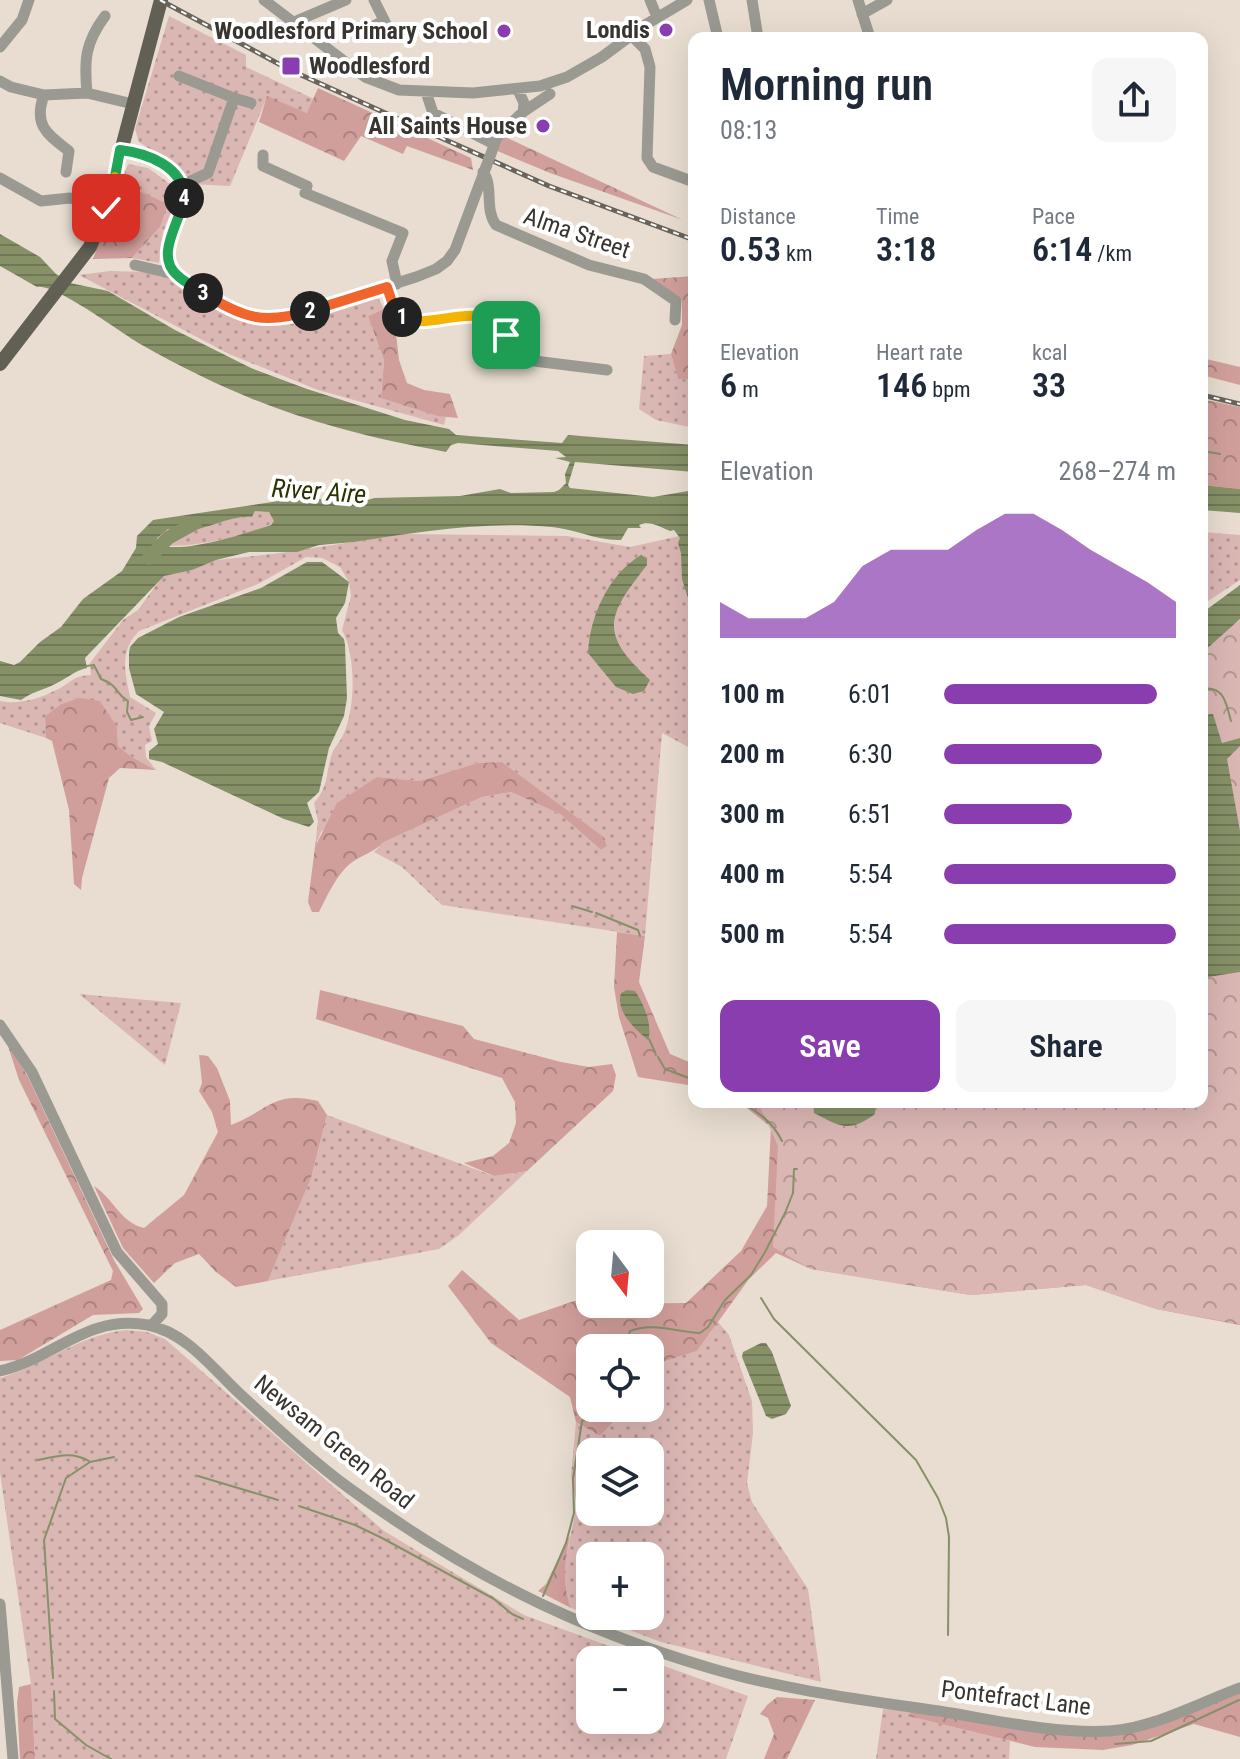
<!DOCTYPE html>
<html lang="en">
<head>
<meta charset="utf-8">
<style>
  :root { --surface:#fff; --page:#f6f6f7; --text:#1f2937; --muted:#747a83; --accent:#8a3dae }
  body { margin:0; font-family:"Roboto Condensed",sans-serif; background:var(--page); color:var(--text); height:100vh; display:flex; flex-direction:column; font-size:30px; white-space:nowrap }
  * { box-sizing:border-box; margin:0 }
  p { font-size:26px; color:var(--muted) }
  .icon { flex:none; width:44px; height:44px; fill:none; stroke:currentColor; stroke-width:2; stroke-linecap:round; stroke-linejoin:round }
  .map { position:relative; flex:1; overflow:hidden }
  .sheet { position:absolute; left:688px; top:32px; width:520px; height:1076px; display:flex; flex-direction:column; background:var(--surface); border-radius:16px; box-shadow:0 8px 32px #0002 }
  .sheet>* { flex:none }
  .needle { width:52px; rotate:164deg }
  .buttons { position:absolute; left:576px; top:1230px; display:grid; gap:16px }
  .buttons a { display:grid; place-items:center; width:88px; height:88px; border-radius:16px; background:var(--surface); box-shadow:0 8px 32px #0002; font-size:40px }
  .pin { position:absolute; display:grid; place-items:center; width:68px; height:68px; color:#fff; margin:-34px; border-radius:16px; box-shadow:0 4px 12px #0006 }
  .km { position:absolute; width:40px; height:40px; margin:-20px; border-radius:50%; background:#222; color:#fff; font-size:22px; line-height:40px; text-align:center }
  .round { display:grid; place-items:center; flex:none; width:84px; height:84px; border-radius:16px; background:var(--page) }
  .summary { display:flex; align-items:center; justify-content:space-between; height:136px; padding:0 32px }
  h1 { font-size:44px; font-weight:600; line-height:60px }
  .stats { display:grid; grid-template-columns:repeat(3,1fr); gap:12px; height:136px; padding:8px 32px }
  .stats div { display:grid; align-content:center }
  .stats b { font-size:34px; font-weight:600 }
  .stats small { font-size:22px; font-weight:400 }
  .stats p { font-size:22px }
  .chart { height:224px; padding:16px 32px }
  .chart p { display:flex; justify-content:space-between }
  .chart svg { width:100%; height:144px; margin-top:8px; fill:var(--accent); opacity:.7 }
  .cta { display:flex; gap:16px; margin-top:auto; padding:16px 32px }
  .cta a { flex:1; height:92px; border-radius:16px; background:var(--accent); color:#fff; font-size:32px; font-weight:600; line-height:92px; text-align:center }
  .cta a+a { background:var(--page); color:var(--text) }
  ul { padding:0 32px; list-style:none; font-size:26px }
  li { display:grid; grid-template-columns:128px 96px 1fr; align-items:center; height:60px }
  li i { height:20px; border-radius:10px; background:var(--accent) }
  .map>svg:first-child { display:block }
</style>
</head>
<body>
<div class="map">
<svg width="1240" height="1759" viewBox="0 0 1240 1759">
  <defs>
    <pattern id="grass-dots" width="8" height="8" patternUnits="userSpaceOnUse" patternTransform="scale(2)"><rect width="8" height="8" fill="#dbb7b4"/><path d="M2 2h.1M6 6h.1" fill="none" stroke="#b39693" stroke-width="1.8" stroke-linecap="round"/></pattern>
    <pattern id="forest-crowns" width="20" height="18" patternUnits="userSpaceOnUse" patternTransform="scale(2)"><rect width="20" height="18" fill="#d19f9b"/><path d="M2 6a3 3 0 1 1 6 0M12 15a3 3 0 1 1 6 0" fill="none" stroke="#ab827f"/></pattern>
    <pattern id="park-crowns" width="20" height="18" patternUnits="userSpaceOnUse" patternTransform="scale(2)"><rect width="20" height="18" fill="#dbb7b4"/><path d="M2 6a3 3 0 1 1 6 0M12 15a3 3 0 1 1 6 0" fill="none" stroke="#b39693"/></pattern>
    <pattern id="water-rules" width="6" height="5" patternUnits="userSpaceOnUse" patternTransform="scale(2)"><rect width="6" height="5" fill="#869168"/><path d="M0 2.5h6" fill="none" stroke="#6f7756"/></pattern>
  </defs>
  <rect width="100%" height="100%" fill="#e8ddd0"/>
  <path fill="url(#grass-dots)" fill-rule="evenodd" d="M 169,16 L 246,55 L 246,67 L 314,99 L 307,113 L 267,97 L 230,186 L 190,184 L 177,167 L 139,142 L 135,129 Z
    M 128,164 L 148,168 L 170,184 L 175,202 L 163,232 L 159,263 L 132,258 L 160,227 L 121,183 Z
    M 110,271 C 131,272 152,270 171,279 C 201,292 223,321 258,325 C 298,330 340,308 377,296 L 384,309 L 368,316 L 384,360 L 381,397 L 446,417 L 444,425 L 318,390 L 229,354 L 79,275 Z
    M 671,354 L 678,379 L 694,380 L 694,428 L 656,420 L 639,409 L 644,356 Z
    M 265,510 L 272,514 L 275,521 C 259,535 175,552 156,544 L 157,538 L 168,529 C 180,529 188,531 200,528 C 217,524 236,515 252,517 L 255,511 Z
    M 1202,532 L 1240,535 L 1240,580 L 1202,605 Z
    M 405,534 L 567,536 L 630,547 L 684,535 L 694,546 L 694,750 L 662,733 L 645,936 L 442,905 L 402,867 L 374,852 L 384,842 L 482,797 L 511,792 L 560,814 L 601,850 L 607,846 L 604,837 L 502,762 L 477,763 L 420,781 L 377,777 L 321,832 L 315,847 L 318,821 L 314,803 C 330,785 325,772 333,751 C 336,745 341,741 343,735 C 356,708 356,655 342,630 L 351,596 L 349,582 L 340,567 L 322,558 L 306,557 L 258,584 L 139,631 C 119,652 125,671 130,697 L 156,713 L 149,726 L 152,741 L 145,745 L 146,757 L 156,770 L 132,757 L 118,746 L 117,727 L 79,698 L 61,704 L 45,716 L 46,738 L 0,723 L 0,701 C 18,705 39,699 56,690 C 72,683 71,676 91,675 L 90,663 L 123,620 L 138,610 L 162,577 L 190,563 L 280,553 Z
    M 79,994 L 181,1003 L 165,1065 Z
    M 327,1115 L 494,1176 L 527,1171 L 459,1235 L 439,1249 L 268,1281 L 311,1178 Z
    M 718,1322 L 729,1335 L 752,1401 L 753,1433 L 747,1483 L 752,1502 L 808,1589 L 821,1682 L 661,1642 L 593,1616 L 650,1616 L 650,1556 L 590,1556 L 590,1615 L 571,1608 L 564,1591 L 564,1566 L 577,1505 L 571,1476 L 576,1422 L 600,1436 L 627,1408 L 650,1408 L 650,1366 L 697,1351 ZM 590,1452 L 650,1452 L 650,1512 L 590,1512 Z
    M 126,1330 L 147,1332 L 165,1339 L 384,1531 L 524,1615 L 647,1660 L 590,1660 L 590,1720 L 650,1720 L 650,1661 L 748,1696 L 726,1759 L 35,1759 L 31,1684 L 0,1473 L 0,1378 C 45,1365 78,1335 126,1330 Z
    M 883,1709 L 912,1710 L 909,1716 L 1010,1741 L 1009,1759 L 876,1759 Z"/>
  <path fill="url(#forest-crowns)" d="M 318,88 L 471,158 L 473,170 L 407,146 L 403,154 L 361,136 L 344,161 L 259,122 L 267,96 L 307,113 Z
    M 503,136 L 683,220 L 694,223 L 683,220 L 550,173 L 495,150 Z
    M 121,183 L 168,204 L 160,227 L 132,258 L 93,259 Z
    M 694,276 L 694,380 L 678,379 L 671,354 L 682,325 L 682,301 L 653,284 L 652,279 Z
    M 384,309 L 396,333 L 399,360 L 407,383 L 424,390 L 450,394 L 458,418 L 438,416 L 381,398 L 384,360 L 368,316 Z
    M 1202,358 L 1240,367 L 1240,385 L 1202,375 Z
    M 1202,399 L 1240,407 L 1240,489 L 1202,485 Z
    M 79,698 L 100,701 L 117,727 L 118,746 L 132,757 L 156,770 L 120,768 L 109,778 L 82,878 L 81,890 L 74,884 L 69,810 L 52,741 L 46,738 L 45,716 L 61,704 Z
    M 502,762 L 604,837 L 607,846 L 601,850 L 560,814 L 511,792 L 482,797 L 384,842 C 374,852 362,855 351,863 C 337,874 327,896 319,912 L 312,912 L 308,902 L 315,847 L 337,803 L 377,777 L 420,781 L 477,763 Z
    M 617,932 L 645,936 L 639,982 L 670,1054 L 694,1064 L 694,1086 L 638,1077 L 619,1017 L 614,987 Z
    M 1240,972 L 1240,1325 L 1156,1309 L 1086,1285 L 971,1295 L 811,1269 L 776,1253 L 749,1279 L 697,1351 L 650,1366 L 650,1348 L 590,1348 L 590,1408 L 627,1408 L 600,1436 L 576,1422 L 570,1397 L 491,1343 L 448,1286 L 462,1270 L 519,1320 L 574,1301 L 590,1301 L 590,1304 L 686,1303 L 741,1251 L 767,1206 L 771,1127 L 739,1102 L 1202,1102 Z
    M 320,990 L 463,1026 L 474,1039 L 561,1062 L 589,1067 L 612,1064 L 616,1075 L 613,1091 L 527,1171 L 494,1176 L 464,1163 L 493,1156 L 509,1143 L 516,1123 L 515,1102 L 502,1078 L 316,1019 Z
    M 6,1040 L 28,1077 L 114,1260 L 143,1309 L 139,1313 L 93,1315 L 18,1360 L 0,1361 L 0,1330 L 111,1280 L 113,1271 L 19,1080 Z
    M 199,1055 L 208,1056 L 217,1068 L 230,1101 L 231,1125 C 268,1111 273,1090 318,1101 L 327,1115 L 311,1178 L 268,1281 L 236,1287 L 216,1272 L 199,1254 L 175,1263 L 154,1283 L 123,1248 L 94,1186 C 113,1198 121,1223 144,1228 L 184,1195 L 218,1132 L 212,1112 L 199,1091 L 202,1083 Z
    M 570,1535 C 565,1561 561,1583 571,1608 L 538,1591 L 546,1584 Z
    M 31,1684 L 35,1759 L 20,1759 L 17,1703 L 19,1687 Z
    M 1240,1691 L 1240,1737 L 1194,1724 L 1132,1745 L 1103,1750 L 1035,1747 L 908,1716 L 912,1710 L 1093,1734 Z
    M 777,1697 L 815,1700 L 787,1759 L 764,1759 L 774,1734 L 768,1718 L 760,1714 L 767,1705 Z"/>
  <path fill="url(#park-crowns)" d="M 1240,620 L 1240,1324 L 1156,1309 L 1086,1285 L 971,1295 L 900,1284 L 811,1269 L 773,1247 L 778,1146 L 760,1107 L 753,1102 L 1202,1102 L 1202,647 Z"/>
  <path fill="url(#water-rules)" fill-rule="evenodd" d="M 0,234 L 40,257 L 56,274 L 70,283 L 108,291 L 175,330 L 251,368 L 307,389 L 405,420 L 449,429 L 456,435 L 562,443 L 568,435 L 694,445 L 694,472 L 575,462 L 568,485 L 570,488 L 653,497 L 694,490 L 694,617 L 682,579 L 681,553 L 678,543 L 680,538 L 674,530 L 670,531 C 660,527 650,520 639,525 L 641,528 L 628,528 L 621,540 L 618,540 C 595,540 575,529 552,527 C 485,521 419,532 354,542 L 319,545 L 297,552 L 249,552 L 216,560 L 192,570 L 164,576 L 85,658 L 87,668 C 74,671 69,677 57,683 C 45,690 33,691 21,700 L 0,696 L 0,661 L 14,665 L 20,662 L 40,642 L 61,627 L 83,599 L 122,571 L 136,548 L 137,536 L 153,520 L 312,496 C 329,503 356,505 374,498 L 460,496 L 500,489 L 511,493 L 554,492 L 559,490 L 566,483 L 565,474 L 570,462 L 555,458 L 566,457 L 558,451 L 458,443 L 451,445 L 446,452 C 411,445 374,438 339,428 C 270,410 204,380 142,345 C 121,333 55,283 37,287 L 0,266 ZM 255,511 L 269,512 L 274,521 L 271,525 C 242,534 182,555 156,544 L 157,538 L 168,529 C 175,529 182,531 188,531 C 207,529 232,515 252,517 Z
    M 1202,485 L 1240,489 L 1240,513 L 1202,510 Z
    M 641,555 L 647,558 L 647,565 C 607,616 598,633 650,680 L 644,691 L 633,694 L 616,687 L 588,653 C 590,616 608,575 641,555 Z
    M 307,562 L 322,562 L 349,582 L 345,603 L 336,618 L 338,633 L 344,639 L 345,645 L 347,698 L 344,716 L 329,748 L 319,792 L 307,803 L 314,822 L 309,827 L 284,819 L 162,762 L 149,759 L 149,751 L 158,744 L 154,729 L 164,712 L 136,694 L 129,668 L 129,653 L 130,647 L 138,638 L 179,617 L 261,588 Z
    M 1240,585 L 1240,619 L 1202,653 L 1202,613 Z
    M 1213,714 L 1222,743 L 1240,738 L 1240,746 L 1227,759 L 1240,831 L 1240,972 L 1202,978 L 1202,715 Z
    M 627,990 L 635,991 C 644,1004 653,1026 648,1040 C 635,1029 615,1011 621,993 Z
    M 813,1102 L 876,1102 L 875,1114 C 849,1133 841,1127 814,1113 Z
    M 761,1343 L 766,1343 L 772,1352 L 791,1406 L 786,1414 L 772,1419 L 766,1416 L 742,1357 L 743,1352 Z"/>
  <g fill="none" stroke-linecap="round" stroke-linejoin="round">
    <path stroke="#869168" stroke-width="2" d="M 1202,454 L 1209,452 L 1220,454
      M 86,666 L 94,665 L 101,679 C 121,687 113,692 128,701 L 127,712 L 131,720 L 143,717
      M 1202,689 C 1224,685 1226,703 1231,721
      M 572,906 L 592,912
      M 596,913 L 638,930 L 640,936
      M 649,1039 L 655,1052
      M 658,1057 L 665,1069 L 694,1080
      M 741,1102 C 759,1113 772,1121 782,1141
      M 761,1298 L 774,1319 L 916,1460 L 938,1498 L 946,1518 L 949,1537 L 948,1635
      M 624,1348 L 630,1331 C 652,1322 677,1332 700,1333 L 708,1327 L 725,1300 L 751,1275 L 765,1252 L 785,1213 L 793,1193 L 794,1169 L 797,1169
      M 38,1460 C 57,1456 72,1451 89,1461
      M 198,1476 L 278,1500
      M 299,1506 L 355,1525 L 382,1538 L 494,1599 L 512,1614 L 523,1619
      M 543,1596 L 566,1543 L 574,1513 L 573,1479 L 582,1421 L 608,1408
      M 53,1678 L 44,1540 L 66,1478 L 90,1462 L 114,1457
      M 54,1691 L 55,1719 L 86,1745 L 111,1759
      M 1115,1744 L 1151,1741 L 1239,1700"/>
    <path stroke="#869168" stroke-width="14" d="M 149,558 L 168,538 L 195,523"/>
    <path stroke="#9a9992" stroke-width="11" d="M 264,0 L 365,77 L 399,90 L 473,93 L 540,86 L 567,77 L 602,57 L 645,25 L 687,0
      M 374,0 L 389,30
      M 650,0 L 657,17
      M 709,0 L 718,38
      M 752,0 L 758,38
      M 858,0 L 870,38
      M 862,14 L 887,0
      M 294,22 L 346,0
      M 357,34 L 384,21
      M 631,35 L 645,49 L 650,67 L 647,158 L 653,167 L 694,182
      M 0,47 L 22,20 L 29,0
      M 179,76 L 234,98 L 208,173 L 182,185
      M 0,81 L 11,87 L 44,95 L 87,93 L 133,104
      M 426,92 L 433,113 L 494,144
      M 87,93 C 84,60 85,43 105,16
      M 44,95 C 33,125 47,134 69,151 L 66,172
      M 234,98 L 251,103
      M 523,112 L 550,94
      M 493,148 L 497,137 L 523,112 L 524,103 L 518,90
      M 120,150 C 137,152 154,157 168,168 C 208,202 154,231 174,274
      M 263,155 L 263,166 L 307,186 L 305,193 L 403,233 L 392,261 L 397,284
      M 483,172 C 494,186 484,209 496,225 L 589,265 L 644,279 L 676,301 L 675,320
      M 0,178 L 41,201 L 70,198 L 106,208
      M 135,265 L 174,274 L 238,314 L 273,319 L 285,318 L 416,277 L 436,269 L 447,261 L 455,250 L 486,167
      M 387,287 C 401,332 412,321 449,316 C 459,314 471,317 481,318 C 490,319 497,320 504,327 L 511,353 L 518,359 L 607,370
      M 0,1025 L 32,1072 L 117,1252 L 162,1304 L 162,1314 L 151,1326
      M 0,1371 C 54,1359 86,1314 148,1325 C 187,1333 212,1368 240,1394 C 275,1426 311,1460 349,1488 C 464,1572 574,1628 710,1668 C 784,1690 863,1700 939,1711 C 995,1720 1053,1734 1110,1731 C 1154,1728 1199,1703 1240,1688
      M 0,1604 L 13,1759"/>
    <path stroke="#625f54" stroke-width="14" d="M 0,364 L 90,247 L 106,208 L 161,0"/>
    <defs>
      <path id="rail" d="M 160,0 L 290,70 L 392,116 L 549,186 L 694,240
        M 1202,395 L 1240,404"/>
    </defs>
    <use href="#rail" stroke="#68635b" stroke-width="5"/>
    <use href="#rail" stroke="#fff" stroke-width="2" stroke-dasharray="6" stroke-linecap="butt"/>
    <path stroke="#9a9992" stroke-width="11" d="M 486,167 L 492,151"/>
  </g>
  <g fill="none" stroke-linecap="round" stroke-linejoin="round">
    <defs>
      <path id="split-1" d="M 402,317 C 427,332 474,300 504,327 L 506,335"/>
      <path id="split-2" d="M 310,311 L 387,287 L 393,305 L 402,317"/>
      <path id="split-3" d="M 203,293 C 244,318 263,325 310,311"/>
      <path id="split-4" d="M 184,198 C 181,221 154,255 177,275 C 184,282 195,287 203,293"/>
      <path id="split-5" d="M 115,177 L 120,150 C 146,153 184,166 184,198"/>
      <path id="split-6" d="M 106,208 L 115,177"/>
    </defs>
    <use href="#split-1" stroke="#fff" stroke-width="16"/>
    <use href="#split-2" stroke="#fff" stroke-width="16"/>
    <use href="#split-3" stroke="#fff" stroke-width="16"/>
    <use href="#split-4" stroke="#fff" stroke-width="16"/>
    <use href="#split-5" stroke="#fff" stroke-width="16"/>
    <use href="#split-6" stroke="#fff" stroke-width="16"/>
    <use href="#split-1" stroke="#f5b400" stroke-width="10"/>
    <use href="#split-2" stroke="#f0652b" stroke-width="10"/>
    <use href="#split-3" stroke="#f0652b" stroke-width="10"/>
    <use href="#split-4" stroke="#22a559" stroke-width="10"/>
    <use href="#split-5" stroke="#22a559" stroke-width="10"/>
    <use href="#split-6" stroke="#f5b400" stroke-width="10"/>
  </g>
  <g fill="#8a3dae" stroke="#fff" stroke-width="3">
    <circle cx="666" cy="30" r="8"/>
    <circle cx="504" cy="31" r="8"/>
    <rect x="281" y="56" width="20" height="20" rx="4"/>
    <circle cx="543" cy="126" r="8"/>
  </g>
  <g text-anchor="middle" stroke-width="8" stroke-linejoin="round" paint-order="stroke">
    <g font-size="24" font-weight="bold" fill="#38342f" stroke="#fff" text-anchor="end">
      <text x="650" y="38">Londis</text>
      <text x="488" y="39">Woodlesford Primary School</text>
      <text x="309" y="74" text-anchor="start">Woodlesford</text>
      <text x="527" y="134">All Saints House</text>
    </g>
    <g font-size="24" fill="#38342f" stroke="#fff">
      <text transform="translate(577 233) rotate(19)" y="8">Alma Street</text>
      <text transform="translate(334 1442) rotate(39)" y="8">Newsam Green Road</text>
      <text transform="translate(1016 1698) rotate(7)" y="8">Pontefract Lane</text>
    </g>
    <g font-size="26" font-style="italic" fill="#2b3400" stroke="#fff">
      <text transform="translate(319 491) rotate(4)" y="9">River Aire</text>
    </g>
  </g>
</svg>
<div class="buttons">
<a><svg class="needle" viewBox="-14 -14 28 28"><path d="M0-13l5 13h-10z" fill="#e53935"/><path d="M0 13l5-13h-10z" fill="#747a83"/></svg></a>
<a><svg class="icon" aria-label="locate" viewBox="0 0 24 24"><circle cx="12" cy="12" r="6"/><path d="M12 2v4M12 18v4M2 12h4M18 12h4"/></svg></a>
<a><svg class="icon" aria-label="layers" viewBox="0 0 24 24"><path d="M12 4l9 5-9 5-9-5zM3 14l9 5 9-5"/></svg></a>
<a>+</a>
<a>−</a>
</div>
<div class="pin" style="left:506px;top:335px;background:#1e9e55"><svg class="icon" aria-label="arrive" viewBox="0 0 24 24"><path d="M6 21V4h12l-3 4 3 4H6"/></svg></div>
<div class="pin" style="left:106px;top:208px;background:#d93025"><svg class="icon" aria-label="check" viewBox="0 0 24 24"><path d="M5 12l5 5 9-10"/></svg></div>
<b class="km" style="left:402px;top:317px">1</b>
<b class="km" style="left:310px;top:311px">2</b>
<b class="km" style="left:203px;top:293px">3</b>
<b class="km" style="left:184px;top:198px">4</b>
<section class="sheet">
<div class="summary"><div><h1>Morning run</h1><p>08:13</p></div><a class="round"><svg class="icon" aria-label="share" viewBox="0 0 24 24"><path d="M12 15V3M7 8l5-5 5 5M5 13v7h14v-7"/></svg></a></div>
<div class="stats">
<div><p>Distance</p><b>0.53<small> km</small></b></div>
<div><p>Time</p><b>3:18</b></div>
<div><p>Pace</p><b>6:14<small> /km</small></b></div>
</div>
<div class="stats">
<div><p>Elevation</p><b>6<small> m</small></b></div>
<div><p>Heart rate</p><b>146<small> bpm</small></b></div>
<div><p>kcal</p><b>33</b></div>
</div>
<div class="chart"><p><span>Elevation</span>268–274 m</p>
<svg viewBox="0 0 160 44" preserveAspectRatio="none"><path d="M0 44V33L10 38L20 38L30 38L40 33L50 22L60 17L70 17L80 17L90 11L100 6L110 6L120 11L130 17L140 22L150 27L160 33V44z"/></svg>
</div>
<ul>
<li><b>100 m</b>6:01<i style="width:92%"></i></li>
<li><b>200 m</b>6:30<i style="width:68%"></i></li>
<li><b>300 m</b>6:51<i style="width:55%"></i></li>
<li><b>400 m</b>5:54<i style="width:100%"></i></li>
<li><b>500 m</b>5:54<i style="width:100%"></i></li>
</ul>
<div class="cta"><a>Save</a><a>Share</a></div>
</section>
</div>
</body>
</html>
